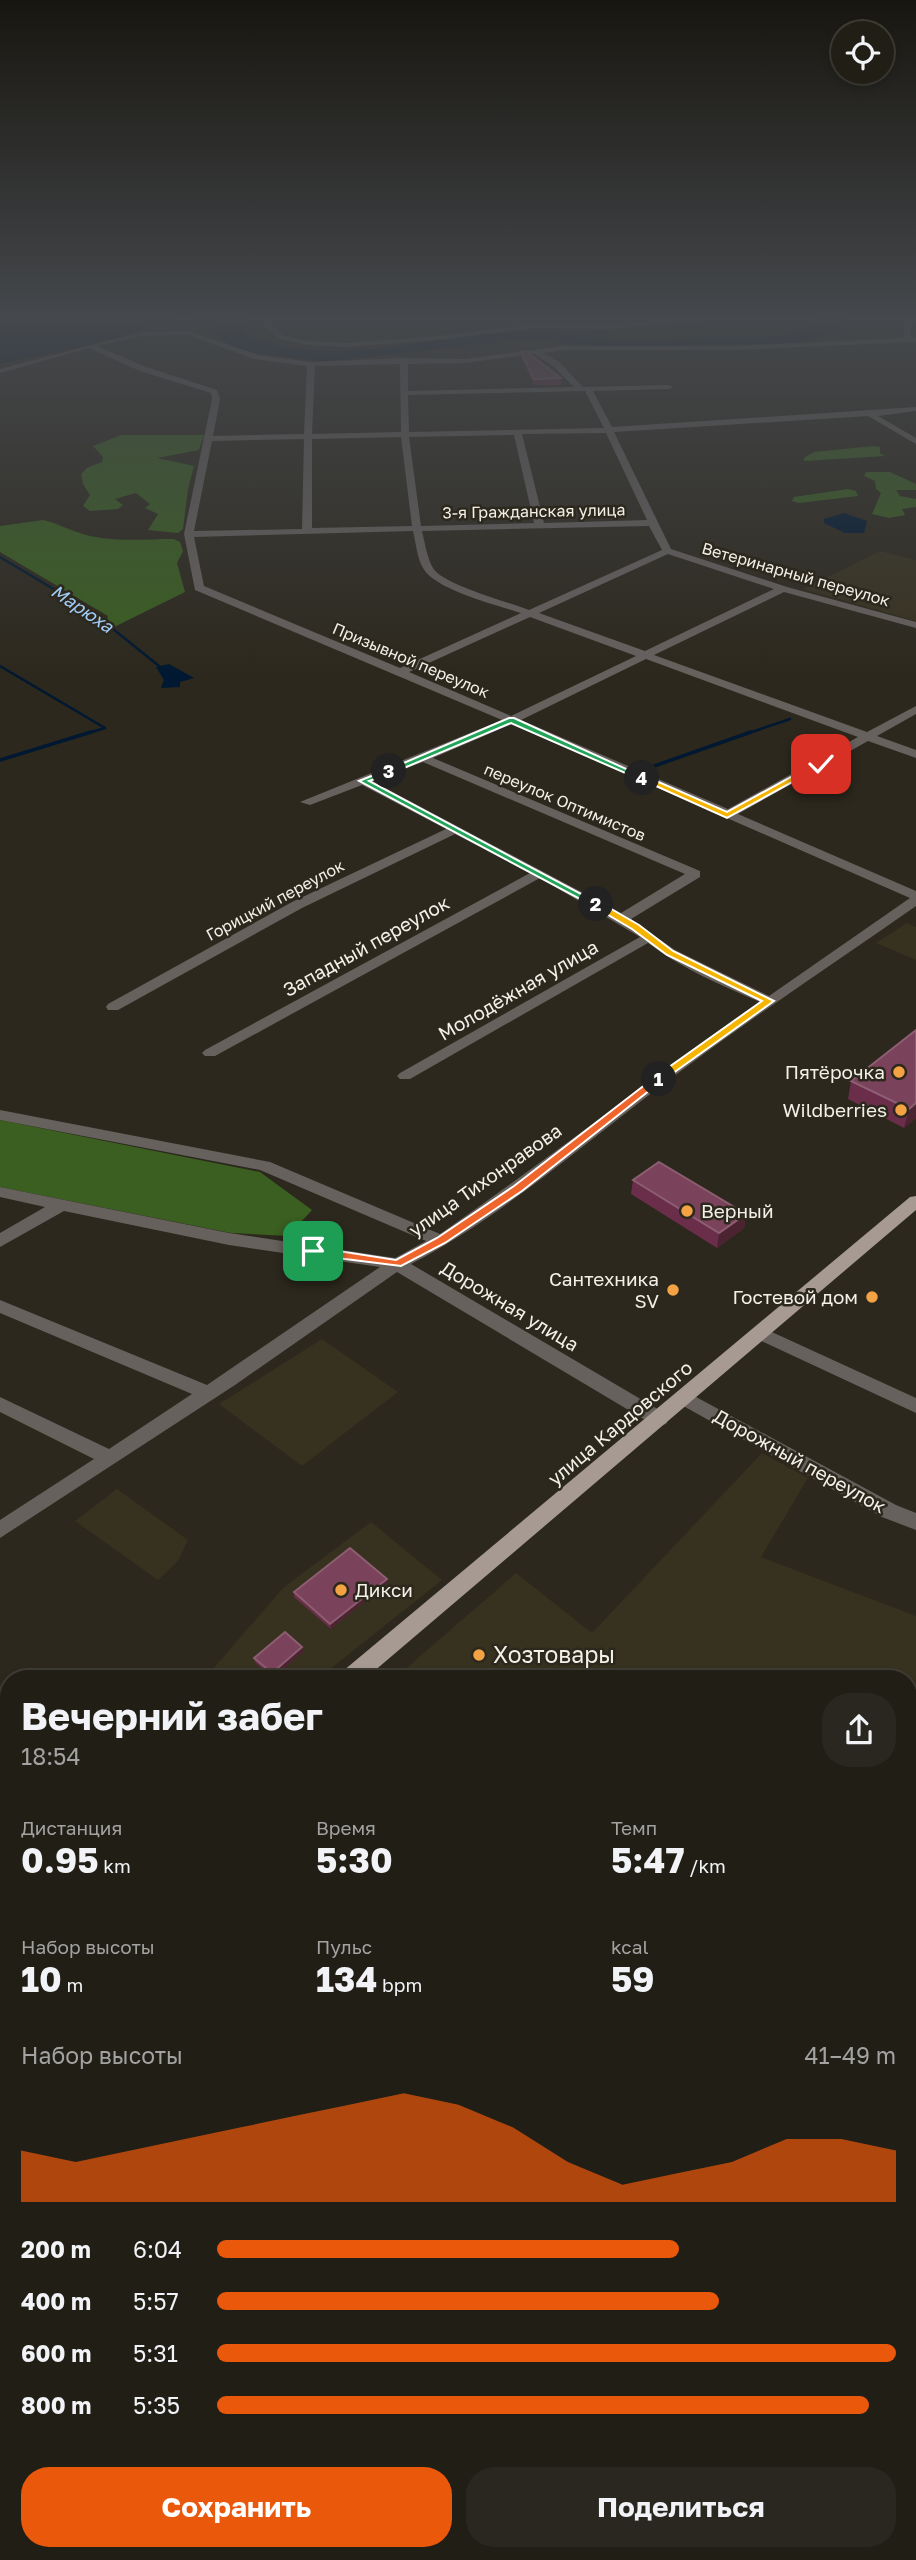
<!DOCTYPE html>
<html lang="ru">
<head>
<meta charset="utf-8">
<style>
  :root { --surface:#211e16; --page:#29271f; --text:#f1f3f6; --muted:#a2a2a1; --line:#3e3c35; --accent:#ea580c }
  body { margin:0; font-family:"Golos Text",sans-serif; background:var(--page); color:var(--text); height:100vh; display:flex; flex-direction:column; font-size:26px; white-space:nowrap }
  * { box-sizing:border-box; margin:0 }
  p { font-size:23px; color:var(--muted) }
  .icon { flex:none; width:38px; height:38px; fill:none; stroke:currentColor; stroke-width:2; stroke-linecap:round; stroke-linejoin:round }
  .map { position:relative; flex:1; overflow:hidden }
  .details { position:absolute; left:0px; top:1670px; width:917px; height:891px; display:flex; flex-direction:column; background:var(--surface); border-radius:28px 28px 0 0; box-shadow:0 4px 10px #0003,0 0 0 2px var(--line) }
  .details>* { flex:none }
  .buttons { position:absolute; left:831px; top:21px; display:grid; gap:14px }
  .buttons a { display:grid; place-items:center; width:63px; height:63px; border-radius:50%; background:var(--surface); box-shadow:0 4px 10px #0003,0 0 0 2px var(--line); font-size:35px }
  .pin { position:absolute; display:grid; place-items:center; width:60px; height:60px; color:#fff; margin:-30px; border-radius:14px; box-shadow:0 4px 10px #0006 }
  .km { position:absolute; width:35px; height:35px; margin:-18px; border-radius:50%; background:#222; color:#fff; font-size:19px; line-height:35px; text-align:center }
  .round { display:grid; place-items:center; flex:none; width:74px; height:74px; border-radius:28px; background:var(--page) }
  .overview { display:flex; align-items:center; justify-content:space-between; height:119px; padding:0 21px }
  h1 { font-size:38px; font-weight:700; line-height:52px }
  .figures { display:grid; grid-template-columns:repeat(3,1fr); gap:10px; height:119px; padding:7px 21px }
  .figures div { display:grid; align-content:center }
  .figures b { font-size:35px; font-weight:700 }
  .figures small { font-size:19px; font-weight:400 }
  .figures p { font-size:19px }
  .chart { height:196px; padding:14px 21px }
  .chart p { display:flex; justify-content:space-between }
  .chart svg { width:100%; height:126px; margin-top:7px; fill:var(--accent); opacity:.7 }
  .action { display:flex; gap:14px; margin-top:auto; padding:14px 21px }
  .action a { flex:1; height:80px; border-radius:28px; background:var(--accent); color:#fff; font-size:28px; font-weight:700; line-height:80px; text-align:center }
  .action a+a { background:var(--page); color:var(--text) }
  ul { padding:0 21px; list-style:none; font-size:23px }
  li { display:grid; grid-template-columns:112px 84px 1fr; align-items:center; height:52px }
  li i { height:18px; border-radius:9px; background:var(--accent) }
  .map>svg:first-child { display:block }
</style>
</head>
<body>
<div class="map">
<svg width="916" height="2560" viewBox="0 0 916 2560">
  <rect width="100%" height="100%" fill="#2c281d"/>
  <path fill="#37311f" d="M 880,551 L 916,560 L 916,621 L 803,589 Z
    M 907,923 L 916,927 L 916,960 L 876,943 Z
    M 322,1339 L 398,1392 L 302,1466 L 219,1404 Z
    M 762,1453 L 808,1478 L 761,1557 L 916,1616 L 916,1909 L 908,1907 L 908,1678 L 395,1678 L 516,1573 L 592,1633 Z
    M 117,1489 L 188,1540 L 178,1561 L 158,1580 L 75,1521 Z
    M 371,1522 L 442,1580 L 319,1678 L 205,1678 L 284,1587 Z"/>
  <path fill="#3a5f20" d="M 121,435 L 204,435 L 199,450 L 157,458 L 194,466 L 188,489 L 183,529 L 178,533 L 148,530 L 158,514 L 145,508 L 150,504 L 136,493 L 115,499 L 123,505 L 118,509 L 90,511 L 83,506 L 90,495 L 83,484 L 81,474 L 87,468 L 102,462 L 103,457 L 93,446 Z
    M 874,446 L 880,447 L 880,453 L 885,456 L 804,461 L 804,458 L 814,452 Z
    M 866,472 L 890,472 L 916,484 L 916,490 L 896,490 L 900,496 L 916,499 L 916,507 L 902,509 L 905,515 L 889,518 L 872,514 L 881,493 L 876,489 L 875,481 L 864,476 Z
    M 848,489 L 856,491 L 858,496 L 799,503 L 792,501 L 794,497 Z
    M 43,520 C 57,523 67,529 80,533 C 109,543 143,539 174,539 L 180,542 L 183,551 L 177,563 L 185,592 L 112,628 L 106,623 L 108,616 L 0,552 L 0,526 Z
    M 0,1120 L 260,1172 L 312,1210 L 288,1236 L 231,1233 L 0,1187 Z"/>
  <path fill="#001831" d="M 0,317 L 241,317 L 247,334 C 330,373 434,333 521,331 C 548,330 574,336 601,338 C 641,340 683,338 724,337 C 753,337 785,339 813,328 L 816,317 L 847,317 L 841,329 L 833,334 L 800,343 L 610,347 L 524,339 L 325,362 L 251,352 L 231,346 L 212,332 L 212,325 C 180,308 142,331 112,339 C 75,349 37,355 0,364 Z
    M 844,513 L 867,521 L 864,533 L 845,533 L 824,523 L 824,519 Z
    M 169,664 L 194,678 L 180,682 L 180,687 L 161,688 L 164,680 L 156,667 Z"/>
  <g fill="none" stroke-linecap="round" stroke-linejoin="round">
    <path stroke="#001831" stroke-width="2.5" d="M 0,557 L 92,612 L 159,666
      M 0,666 L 105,728
      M 85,734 L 105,728
      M 746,734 L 790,719"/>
    <path stroke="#001831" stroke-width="3.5" d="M 0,760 L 91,732
      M 640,771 L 751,732"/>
    <path fill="#67615e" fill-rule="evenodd" d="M 269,317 L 277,317 L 271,324 L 282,335 L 308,341 L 346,343 L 437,336 L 535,324 L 604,325 L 740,317 L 604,329 L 535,328 L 437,340 L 346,347 L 308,345 L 277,338 L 263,324 Z
      M 905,317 L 911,317 L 911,338 L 916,338 L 916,342 L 733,350 L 564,350 L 543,353 L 559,362 L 583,387 L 669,385 L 673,387 L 669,389 L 593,391 L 612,427 L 916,407 L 916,411 L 878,416 L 916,438 L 916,444 L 868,416 L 614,432 L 671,549 L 787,587 L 916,622 L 916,628 L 784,592 L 654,655 L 867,732 L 916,706 L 916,714 L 877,736 L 916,750 L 916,758 L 868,741 L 738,814 L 916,891 L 916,906 C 832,965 746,1021 665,1083 C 582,1145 503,1216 411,1264 L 666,1414 L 669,1419 L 666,1424 L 659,1426 L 652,1424 L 397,1272 L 235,1385 L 0,1538 L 0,1520 L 94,1459 L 0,1412 L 0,1397 L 109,1449 L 192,1394 L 0,1313 L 0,1300 L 207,1385 L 380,1267 L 229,1245 L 64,1211 L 0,1247 L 0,1233 L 45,1207 L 0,1197 L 0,1187 L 229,1233 L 395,1258 L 426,1241 L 260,1170 L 0,1120 L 0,1110 L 270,1162 L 440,1234 C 548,1159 652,1078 760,1002 C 721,985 682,969 648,943 L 410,1079 L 400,1079 L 397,1076 L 400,1073 L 640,937 L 540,878 L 215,1056 L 205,1056 L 202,1053 L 205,1050 L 530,873 L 455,834 L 302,908 L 118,1010 L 108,1010 L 106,1007 L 108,1004 L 292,902 L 446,829 L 362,785 L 310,805 L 300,802 L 502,720 L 195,590 L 184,534 L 212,399 L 211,393 L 140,371 L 89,348 L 0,373 L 0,369 L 142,332 L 189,331 L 258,355 L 311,362 L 404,358 L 464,359 L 564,346 L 733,346 L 903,338 ZM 188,335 L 254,359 L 307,366 L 304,434 L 213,436 L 220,399 L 217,390 L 146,367 L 97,346 L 142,336 ZM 534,354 L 553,366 L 574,387 L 408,391 L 408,364 L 464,363 ZM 400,364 L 401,432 L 312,434 L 315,366 ZM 585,391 L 604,428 L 409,432 L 408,395 ZM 606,433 L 647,520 L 544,523 L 522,434 ZM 514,435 L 534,523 L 421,526 L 409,437 ZM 401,437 L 412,526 L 312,528 L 312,439 ZM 304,439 L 302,529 L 194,531 L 212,441 ZM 649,526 L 662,550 L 529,610 C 509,602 443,585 433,568 C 427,558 425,543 422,531 ZM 413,531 C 416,543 417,558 423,568 C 435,590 497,605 521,613 L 400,668 L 204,586 L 194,537 ZM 668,554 L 774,589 L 645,651 L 539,613 ZM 530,617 L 636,656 L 511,716 L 409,672 ZM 646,659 L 858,737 L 728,809 L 521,720 ZM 512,724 L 910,898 L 769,996 L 675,950 L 631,919 L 700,877 L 700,871 L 433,758 ZM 423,762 L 685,874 L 621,913 L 372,781 Z
      M 761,1327 L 916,1398 L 916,1413 L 755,1338 L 752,1333 L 755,1328 Z
      M 685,1391 L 896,1505 L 916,1513 L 916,1530 L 882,1517 L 678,1403 L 676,1398 L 678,1393 Z
      M 908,1902 L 916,1904 L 916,1928 L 908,1926 Z
      M 908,2162 L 916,2166 L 916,2198 L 908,2194 Z
      M 908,2243 L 916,2245 L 916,2273 L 908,2271 Z
      M 300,2552 L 332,2552 L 329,2560 L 297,2560 Z"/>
    <path fill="#a69a92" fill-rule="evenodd" d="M 916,1196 L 916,1210 L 366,1678 L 340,1678 L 343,1671 L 910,1197 Z
      M 0,1867 L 9,1868 L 9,1891 L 0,1889 Z
      M 9,1946 L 9,1974 L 0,1977 L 0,1949 Z"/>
  </g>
  <path fill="#6b2e4a" d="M 521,352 L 561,378 L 561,385 L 534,385 L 521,358 Z
    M 916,1030 L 916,1118 L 904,1128 L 848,1099 L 851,1081 Z
    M 633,1180 L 746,1214 L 744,1228 L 717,1248 L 631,1194 Z
    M 387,1579 L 387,1583 L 331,1629 L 294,1597 L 294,1592 Z
    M 303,1652 L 272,1678 L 255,1662 L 254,1658 Z
    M 0,2173 L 9,2175 L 9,2240 L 0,2238 Z"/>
  <path fill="#4c2331" d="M 916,1103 L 916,1118 L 904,1128 L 909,1109 Z
    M 746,1214 L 744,1228 L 717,1248 L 719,1233 Z
    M 387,1579 L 387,1583 L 331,1629 L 330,1624 Z
    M 302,1647 L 303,1652 L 272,1678 L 272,1673 Z"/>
  <path fill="#7a435b" stroke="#8d5e71" stroke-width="2" d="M 526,351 L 561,378 L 534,379 L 521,352 Z
    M 916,1030 L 916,1103 L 909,1109 L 851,1081 Z
    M 659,1162 L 746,1214 L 719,1233 L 633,1180 Z
    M 350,1548 L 387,1579 L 330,1624 L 294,1592 Z
    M 285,1632 L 302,1647 L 272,1673 L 254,1658 Z
    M 0,2173 L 9,2175 L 9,2228 L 0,2226 Z"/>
  <linearGradient id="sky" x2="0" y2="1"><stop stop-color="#181610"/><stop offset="0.47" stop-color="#45484c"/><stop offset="1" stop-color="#45484c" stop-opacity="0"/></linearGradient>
  <rect width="916" height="676" fill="url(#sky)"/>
  <path fill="#f0652b" stroke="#fff" stroke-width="2" d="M 655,1077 L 664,1079 L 522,1191 L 445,1243 L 401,1266 L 313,1255 L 308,1251 L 313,1247 L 396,1260 L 437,1238 L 514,1186 Z"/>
  <path fill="#f5b400" stroke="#fff" stroke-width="2" d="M 593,902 L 599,902 L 639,925 L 673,951 L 774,1001 L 662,1081 L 655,1081 L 655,1077 L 762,1001 L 667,955 L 632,929 L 593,906 Z"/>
  <path fill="#22a559" stroke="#fff" stroke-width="2" d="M 389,769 L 392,773 L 369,781 L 600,904 L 593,906 L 359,781 Z"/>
  <path fill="#22a559" stroke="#fff" stroke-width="2" d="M 509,718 L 514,718 L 646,778 L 639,779 L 511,723 L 392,773 L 385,771 Z"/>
  <path fill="#f5b400" stroke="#fff" stroke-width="2" d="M 818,762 L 825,764 L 727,818 L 638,778 L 645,776 L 727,812 Z"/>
  <g fill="#f4a344" stroke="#2c281d" stroke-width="2.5">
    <circle cx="899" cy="1072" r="7"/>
    <circle cx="901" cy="1110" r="7"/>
    <circle cx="687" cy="1211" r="7"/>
    <circle cx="673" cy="1290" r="7"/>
    <circle cx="872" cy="1297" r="7"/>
    <circle cx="341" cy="1590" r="7"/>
    <circle cx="479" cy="1655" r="7"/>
  </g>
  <g text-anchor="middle" stroke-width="5" stroke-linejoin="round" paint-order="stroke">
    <g font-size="16" fill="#f3f0e8" stroke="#2c281d">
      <text transform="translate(534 511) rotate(-1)" y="6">3-я Гражданская улица</text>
      <text transform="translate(796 574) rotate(16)" y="6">Ветеринарный переулок</text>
      <text transform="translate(411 660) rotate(23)" y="6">Призывной переулок</text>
      <text transform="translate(565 802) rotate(23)" y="6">переулок Оптимистов</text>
      <text transform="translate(275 900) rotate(-28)" y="6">Горицкий переулок</text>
    </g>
    <g font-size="18" font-style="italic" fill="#a0ccf8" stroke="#2c281d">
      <text transform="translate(82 609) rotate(34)" y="6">Марюха</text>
    </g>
    <g font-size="19" fill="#f3f0e8" stroke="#2c281d">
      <text transform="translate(366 946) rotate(-29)" y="7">Западный переулок</text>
      <text transform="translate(518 990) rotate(-30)" y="7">Молодёжная улица</text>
      <text transform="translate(485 1180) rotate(-35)" y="7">улица Тихонравова</text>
      <text transform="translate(510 1306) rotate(31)" y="7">Дорожная улица</text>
      <text transform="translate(620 1423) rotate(-40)" y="7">улица Кардовского</text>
      <text transform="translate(800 1461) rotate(29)" y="7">Дорожный переулок</text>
    </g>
    <g font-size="19" fill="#f3f0e8" stroke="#2c281d" text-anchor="end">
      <text x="885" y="1079">Пятёрочка</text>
      <text x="887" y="1117">Wildberries</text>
      <text x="701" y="1218" text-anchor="start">Верный</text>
      <text x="659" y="1286">Сантехника<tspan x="659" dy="22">SV</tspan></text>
      <text x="858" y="1304">Гостевой дом</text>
      <text x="355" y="1597" text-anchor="start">Дикси</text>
    </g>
    <g font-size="23" fill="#f3f0e8" stroke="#2c281d" text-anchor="start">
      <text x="493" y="1663">Хозтовары</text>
    </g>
  </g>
</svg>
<div class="buttons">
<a><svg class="icon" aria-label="locate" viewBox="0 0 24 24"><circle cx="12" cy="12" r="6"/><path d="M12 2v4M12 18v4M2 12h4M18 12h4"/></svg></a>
</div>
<div class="pin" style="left:313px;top:1251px;background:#1e9e55"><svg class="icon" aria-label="arrive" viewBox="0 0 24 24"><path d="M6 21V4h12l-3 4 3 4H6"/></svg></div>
<div class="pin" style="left:821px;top:764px;background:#d93025"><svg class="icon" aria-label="check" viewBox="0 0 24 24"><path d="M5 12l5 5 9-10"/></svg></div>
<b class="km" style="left:659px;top:1079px">1</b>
<b class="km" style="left:596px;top:904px">2</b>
<b class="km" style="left:389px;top:771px">3</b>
<b class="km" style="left:642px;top:778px">4</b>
<section class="details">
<div class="overview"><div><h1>Вечерний забег</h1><p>18:54</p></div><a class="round"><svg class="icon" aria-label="share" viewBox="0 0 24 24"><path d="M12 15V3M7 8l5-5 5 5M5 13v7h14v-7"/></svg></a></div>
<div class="figures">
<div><p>Дистанция</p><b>0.95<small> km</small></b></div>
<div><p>Время</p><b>5:30</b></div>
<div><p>Темп</p><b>5:47<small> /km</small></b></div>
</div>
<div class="figures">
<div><p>Набор высоты</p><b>10<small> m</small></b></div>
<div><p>Пульс</p><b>134<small> bpm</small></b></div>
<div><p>kcal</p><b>59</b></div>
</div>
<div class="chart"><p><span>Набор высоты</span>41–49 m</p>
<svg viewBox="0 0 160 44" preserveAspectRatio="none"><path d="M0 44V26L10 30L20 26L30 22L40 18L50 14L60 10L70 6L80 10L90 18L100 30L110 38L120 34L130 30L140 22L150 22L160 26V44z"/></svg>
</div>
<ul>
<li><b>200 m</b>6:04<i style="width:68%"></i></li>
<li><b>400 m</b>5:57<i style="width:74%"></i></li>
<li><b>600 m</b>5:31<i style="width:100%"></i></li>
<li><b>800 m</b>5:35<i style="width:96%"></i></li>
</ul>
<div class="action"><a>Сохранить</a><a>Поделиться</a></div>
</section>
</div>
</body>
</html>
